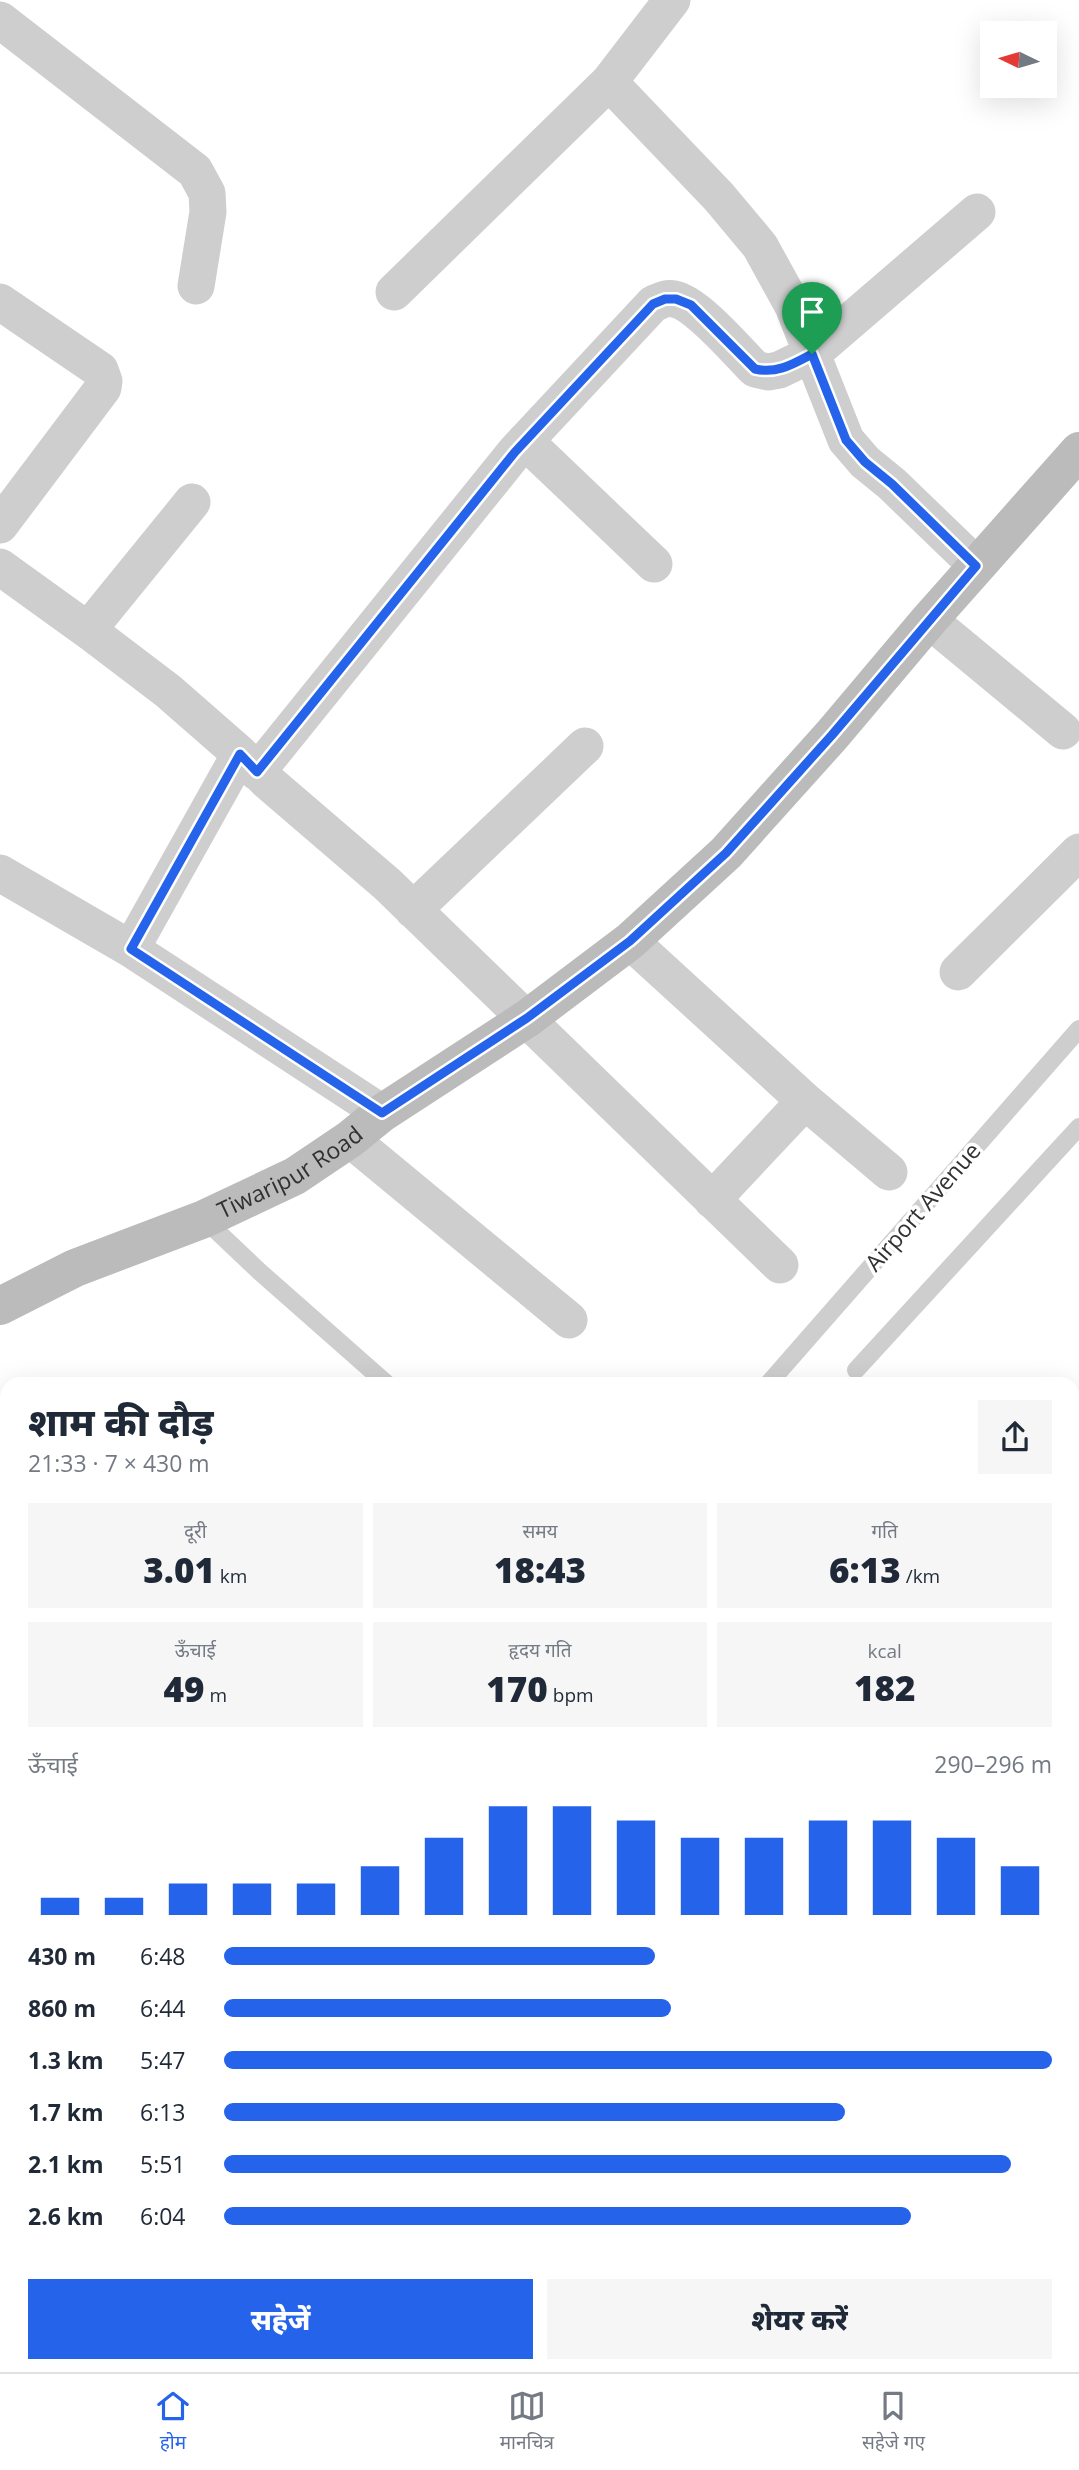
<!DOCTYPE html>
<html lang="hi">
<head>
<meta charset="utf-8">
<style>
  :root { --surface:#fff; --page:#f6f6f7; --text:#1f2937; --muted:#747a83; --line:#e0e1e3; --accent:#2563eb }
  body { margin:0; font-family:"Open Sans","Noto Sans Devanagari",sans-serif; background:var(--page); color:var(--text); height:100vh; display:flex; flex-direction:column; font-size:26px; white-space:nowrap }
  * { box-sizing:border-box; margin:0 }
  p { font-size:23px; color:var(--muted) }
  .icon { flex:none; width:38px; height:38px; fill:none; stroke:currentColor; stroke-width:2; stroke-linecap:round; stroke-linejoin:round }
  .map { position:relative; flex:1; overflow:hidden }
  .panel { position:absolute; left:0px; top:1377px; width:1080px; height:996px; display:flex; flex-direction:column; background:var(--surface); border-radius:21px 21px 0 0; box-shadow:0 7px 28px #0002 }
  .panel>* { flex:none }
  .needle { width:46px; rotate:275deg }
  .tools { position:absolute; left:980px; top:21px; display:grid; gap:14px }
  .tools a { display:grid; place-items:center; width:77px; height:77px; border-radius:0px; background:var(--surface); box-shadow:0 7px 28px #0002; font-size:35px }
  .pin { position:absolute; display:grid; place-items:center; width:60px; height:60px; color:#fff; margin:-72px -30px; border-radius:50% 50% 50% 0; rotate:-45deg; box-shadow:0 0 7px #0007 }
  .pin .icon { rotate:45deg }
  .round { display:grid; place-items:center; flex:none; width:74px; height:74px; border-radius:0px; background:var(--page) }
  .summary { display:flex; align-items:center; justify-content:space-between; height:119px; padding:0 28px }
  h1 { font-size:38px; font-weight:800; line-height:52px }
  .metrics { display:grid; grid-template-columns:repeat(3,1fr); gap:10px; height:119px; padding:7px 28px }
  .metrics div { display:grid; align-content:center; border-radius:0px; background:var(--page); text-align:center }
  .metrics b { font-size:35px; font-weight:800 }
  .metrics small { font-size:19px; font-weight:400 }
  .metrics p { font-size:19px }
  .chart { height:196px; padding:14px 28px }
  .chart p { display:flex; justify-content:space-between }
  .chart svg { width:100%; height:126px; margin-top:7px; stroke:var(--accent); stroke-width:6 }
  .primary-button { display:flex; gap:14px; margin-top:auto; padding:14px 28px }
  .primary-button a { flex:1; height:80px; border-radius:0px; background:var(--accent); color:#fff; font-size:28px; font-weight:800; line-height:80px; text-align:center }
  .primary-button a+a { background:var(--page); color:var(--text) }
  ul { padding:0 28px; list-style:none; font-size:23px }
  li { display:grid; grid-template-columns:112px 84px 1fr; align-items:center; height:52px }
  li i { height:18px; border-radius:9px; background:var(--accent) }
  .dock { display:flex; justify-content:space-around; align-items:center; height:98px; border-top:2px solid var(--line); background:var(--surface); font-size:19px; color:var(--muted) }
  .dock a { display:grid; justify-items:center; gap:4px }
  .dock .active { color:var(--accent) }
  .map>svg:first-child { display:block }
</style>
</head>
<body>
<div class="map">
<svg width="1079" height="2372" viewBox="0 0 1079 2372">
  <rect width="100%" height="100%" fill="#fff"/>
  <path fill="#181818" d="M 0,1674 L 7,1676 L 7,2366 L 354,2366 L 352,2372 L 0,2372 Z"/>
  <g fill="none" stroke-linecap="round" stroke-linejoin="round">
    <path stroke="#cecece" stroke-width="18" d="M 204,1219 L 260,1272 L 387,1384
      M 856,1370 L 1079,1127
      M 768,1384 L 1079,1029
      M 1073,1510 L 1079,1501
      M 0,1616 L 7,1615
      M 1073,1636 L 1079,1642
      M 1073,1964 L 1079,1956
      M 1073,2051 L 1079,2056
      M 1073,2164 L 1079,2159
      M 415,2372 L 417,2366"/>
    <path stroke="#cecece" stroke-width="37" d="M 0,20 L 195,171 L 207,193 L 208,212 L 196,286
      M 609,82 L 719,197 L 760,246 L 793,306 L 846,440 L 865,462 L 892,484 L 977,566
      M 394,292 L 609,82 L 672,0
      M 0,302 L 100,370 L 104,381 L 103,388 L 0,525
      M 525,441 L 654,564
      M 0,567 L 93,634 L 168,691 L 240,754 L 267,781 L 387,884 L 780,1265
      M 929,620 L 1063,731
      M 88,630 L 192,502
      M 257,772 L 515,452 L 653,304 C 660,301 666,297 674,299 C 697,303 738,352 755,369 L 768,372 L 779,370 L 812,354 L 977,212
      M 0,873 L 131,949 L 382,1113
      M 413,910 L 585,746
      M 630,941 L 805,1101 L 889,1172
      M 131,949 L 240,754
      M 958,972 L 1079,852
      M 350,1139 L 569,1320
      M 712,1200 L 805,1101"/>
    <path stroke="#bbb" stroke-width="38" id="s1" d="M 0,1306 L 75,1268 L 204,1219 L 295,1176 L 350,1139 L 382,1113 L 528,1018 L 630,941 L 726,853 L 832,735 L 929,620 L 1079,451"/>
  </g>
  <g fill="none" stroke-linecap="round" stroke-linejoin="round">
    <defs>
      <path id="route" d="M 665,299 L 676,299 L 691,305 L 755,369 C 777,374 793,364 812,354 L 846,440 L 865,462 L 892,484 L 976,566 L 832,735 L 726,853 L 630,941 L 527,1018 L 382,1113 L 131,949 L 240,754 L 257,772 L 515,452 L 653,304 Z"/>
    </defs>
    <use href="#route" stroke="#fff" stroke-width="14"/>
    <use href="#route" stroke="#2563eb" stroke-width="9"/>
  </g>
  <g text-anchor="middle" stroke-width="7" stroke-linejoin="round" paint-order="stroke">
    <g font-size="23" fill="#313131" stroke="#fff">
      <text dy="8" stroke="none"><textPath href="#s1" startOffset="320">Tiwaripur Road</textPath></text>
      <text transform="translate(923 1207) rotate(-49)" y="8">Airport Avenue</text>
    </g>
  </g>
</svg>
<div class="tools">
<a><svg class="needle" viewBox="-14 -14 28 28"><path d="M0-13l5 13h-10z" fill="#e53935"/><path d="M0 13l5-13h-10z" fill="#747a83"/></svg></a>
</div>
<div class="pin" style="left:812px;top:354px;background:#1e9e55"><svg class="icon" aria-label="arrive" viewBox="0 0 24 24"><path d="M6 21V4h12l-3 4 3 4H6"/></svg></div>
<section class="panel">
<div class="summary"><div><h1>शाम की दौड़</h1><p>21:33 · 7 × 430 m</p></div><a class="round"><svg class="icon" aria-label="share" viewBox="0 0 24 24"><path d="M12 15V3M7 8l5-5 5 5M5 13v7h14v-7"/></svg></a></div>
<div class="metrics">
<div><p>दूरी</p><b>3.01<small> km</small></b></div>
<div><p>समय</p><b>18:43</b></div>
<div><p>गति</p><b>6:13<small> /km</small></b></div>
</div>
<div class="metrics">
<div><p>ऊँचाई</p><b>49<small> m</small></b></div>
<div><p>हृदय गति</p><b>170<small> bpm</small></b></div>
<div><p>kcal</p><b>182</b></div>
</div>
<div class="chart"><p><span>ऊँचाई</span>290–296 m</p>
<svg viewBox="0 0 160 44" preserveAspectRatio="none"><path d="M5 44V38M15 44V38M25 44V33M35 44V33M45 44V33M55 44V27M65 44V17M75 44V6M85 44V6M95 44V11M105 44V17M115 44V17M125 44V11M135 44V11M145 44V17M155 44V27"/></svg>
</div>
<ul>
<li><b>430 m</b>6:48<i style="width:52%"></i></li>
<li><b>860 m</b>6:44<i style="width:54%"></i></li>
<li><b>1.3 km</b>5:47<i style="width:100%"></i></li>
<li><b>1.7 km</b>6:13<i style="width:75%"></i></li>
<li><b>2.1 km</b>5:51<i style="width:95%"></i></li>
<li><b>2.6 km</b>6:04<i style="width:83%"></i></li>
</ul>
<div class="primary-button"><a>सहेजें</a><a>शेयर करें</a></div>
</section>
</div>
<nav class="dock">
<a class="active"><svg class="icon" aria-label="home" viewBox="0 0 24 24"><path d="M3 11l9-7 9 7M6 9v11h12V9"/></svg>होम</a>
<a><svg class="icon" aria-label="map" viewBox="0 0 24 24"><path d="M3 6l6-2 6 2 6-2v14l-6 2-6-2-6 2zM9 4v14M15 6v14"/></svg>मानचित्र</a>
<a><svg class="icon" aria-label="saved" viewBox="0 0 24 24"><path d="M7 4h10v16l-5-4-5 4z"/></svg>सहेजे गए</a>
</nav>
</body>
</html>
